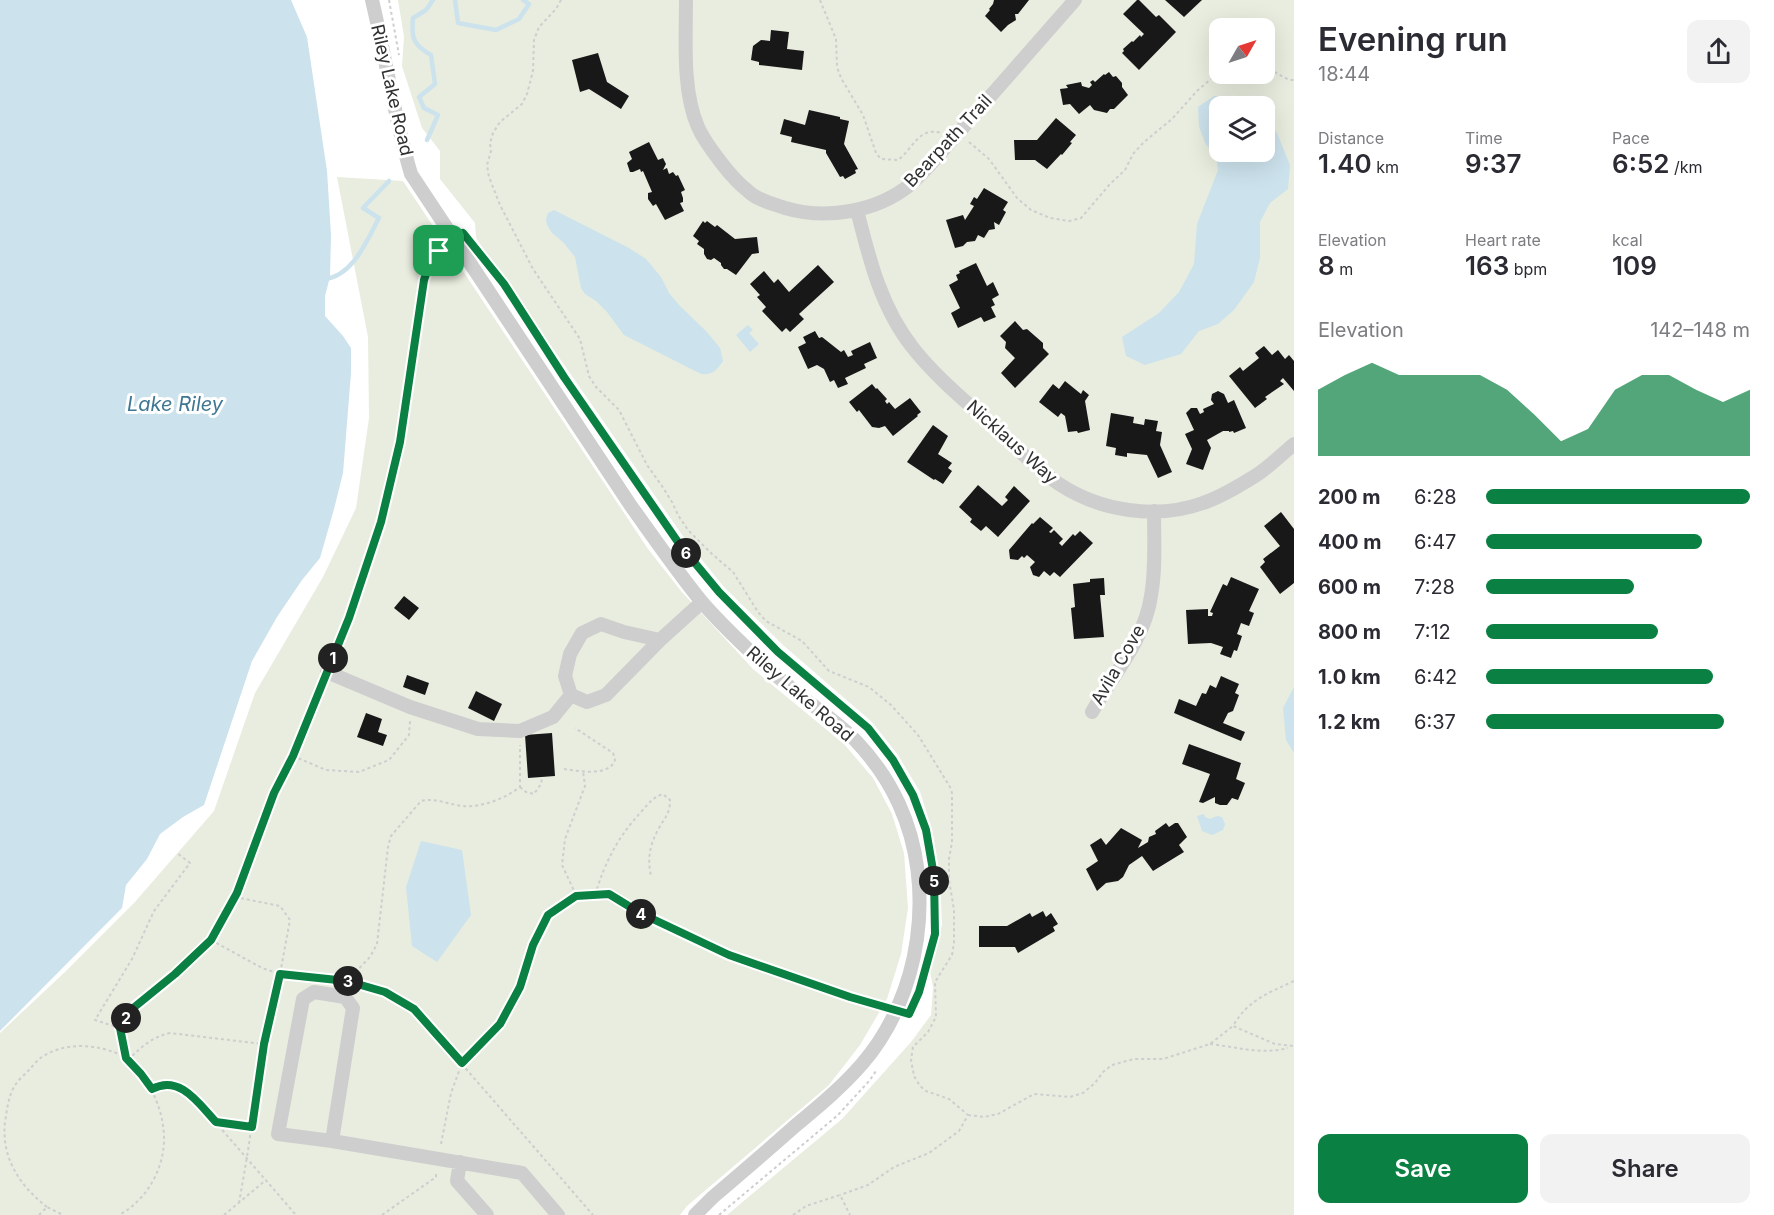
<!DOCTYPE html>
<html lang="en">
<head>
<meta charset="utf-8">
<style>
  :root { --surface:#fff; --page:#f2f2f3; --text:#2b2b33; --muted:#7c7c81; --accent:#0b8043 }
  body { margin:0; font-family:Inter,sans-serif; background:var(--page); color:var(--text); height:100vh; display:flex; flex-direction:column; font-size:22px; white-space:nowrap }
  * { box-sizing:border-box; margin:0 }
  p { font-size:20px; color:var(--muted) }
  .icon { flex:none; width:33px; height:33px; fill:none; stroke:currentColor; stroke-width:2; stroke-linecap:round; stroke-linejoin:round }
  .map { position:relative; flex:1; overflow:hidden }
  .side { display:flex; flex-direction:column; background:var(--surface); width:480px }
  .side>* { flex:none }
  .needle { width:39px; rotate:51deg }
  .tools { position:absolute; left:1209px; top:18px; display:grid; gap:12px }
  .tools a { display:grid; place-items:center; width:66px; height:66px; border-radius:12px; background:var(--surface); box-shadow:0 6px 24px #0002; font-size:30px }
  .pin { position:absolute; display:grid; place-items:center; width:51px; height:51px; color:#fff; margin:-26px; border-radius:12px; box-shadow:0 3px 9px #0006 }
  .km { position:absolute; width:30px; height:30px; margin:-15px; border-radius:50%; background:#222; color:#fff; font-size:16px; line-height:30px; text-align:center }
  .round { display:grid; place-items:center; flex:none; width:63px; height:63px; border-radius:12px; background:var(--page) }
  .head { display:flex; align-items:center; justify-content:space-between; height:102px; padding:0 24px }
  h1 { font-size:33px; font-weight:600; line-height:45px }
  .metrics { display:grid; grid-template-columns:repeat(3,1fr); gap:9px; height:102px; padding:6px 24px }
  .metrics div { display:grid; align-content:center }
  .metrics b { font-size:26px; font-weight:600 }
  .metrics small { font-size:16px; font-weight:400 }
  .metrics p { font-size:16px }
  .chart { height:168px; padding:12px 24px }
  .chart p { display:flex; justify-content:space-between }
  .chart svg { width:100%; height:108px; margin-top:6px; fill:var(--accent); opacity:.7 }
  .button { display:flex; gap:12px; margin-top:auto; padding:12px 24px }
  .button a { flex:1; height:69px; border-radius:12px; background:var(--accent); color:#fff; font-size:24px; font-weight:600; line-height:69px; text-align:center }
  .button a+a { background:var(--page); color:var(--text) }
  ul { padding:0 24px; list-style:none; font-size:20px }
  li { display:grid; grid-template-columns:96px 72px 1fr; align-items:center; height:45px }
  li i { height:15px; border-radius:8px; background:var(--accent) }
  main { display:flex; flex:1; min-height:0 }
  .map>svg:first-child { display:block }
</style>
</head>
<body>
<main>
<div class="map">
<svg width="1294" height="1215" viewBox="0 0 1294 1215">
  <rect width="100%" height="100%" fill="#fff"/>
  <path fill="#e8eddf" fill-rule="evenodd" d="M 398,0 L 1294,0 L 1294,1215 L 727,1215 L 842,1119 L 911,1042 L 931,1015 L 933,987 L 930,972 L 942,925 L 940,875 L 932,829 L 920,792 L 898,755 L 872,722 L 783,645 L 724,587 L 685,539 L 476,238 L 475,223 L 440,179 L 440,151 L 422,128 L 402,66 L 404,37 ZM 1220,28 L 1264,28 L 1264,74 L 1220,74 ZM 1220,106 L 1264,106 L 1264,152 L 1220,152 Z
    M 337,177 L 403,181 L 648,549 L 681,591 L 753,669 L 844,744 L 873,778 L 892,814 L 904,853 L 908,908 L 901,954 L 887,999 L 860,1045 L 829,1085 L 687,1206 L 680,1215 L 0,1215 L 0,1033 L 66,971 L 134,903 L 214,811 L 255,693 L 323,577 L 356,508 L 369,418 L 368,337 Z"/>
  <path fill="#cce2ec" d="M 0,0 L 291,0 L 307,37 L 327,171 L 331,235 L 330,277 L 325,296 L 325,316 L 343,336 L 351,348 L 351,373 L 343,473 L 334,509 L 320,558 L 302,580 L 277,617 L 252,661 L 204,805 L 183,817 L 160,834 L 147,859 L 126,885 L 122,908 L 0,1031 Z
    M 1214,96 L 1236,98 L 1253,106 L 1220,106 L 1220,152 L 1264,152 L 1265,114 L 1277,133 L 1290,165 L 1288,189 L 1270,203 L 1260,222 L 1260,258 L 1254,282 L 1234,310 L 1218,324 L 1199,331 L 1181,354 L 1145,365 L 1126,356 L 1122,337 L 1159,313 L 1179,292 L 1194,264 L 1197,224 L 1218,170 L 1216,157 L 1205,143 L 1199,126 L 1198,107 Z
    M 554,210 L 629,248 L 646,259 L 661,277 L 669,293 L 680,306 L 707,332 L 720,348 L 723,361 C 717,370 713,375 701,374 L 624,335 L 607,312 L 596,301 L 585,294 L 581,288 L 575,257 L 563,242 L 552,233 L 547,225 L 546,219 L 548,213 Z
    M 748,325 L 753,330 L 749,333 L 759,344 L 750,352 L 736,335 Z
    M 1294,687 L 1294,753 L 1286,740 L 1283,708 Z
    M 1204,814 L 1205,817 L 1210,819 L 1217,816 L 1222,817 L 1225,824 L 1223,830 L 1212,835 L 1202,831 L 1197,816 Z
    M 421,841 L 462,850 L 471,915 L 437,962 L 412,946 L 406,887 Z"/>
  <g fill="none" stroke-linecap="round" stroke-linejoin="round">
    <path stroke="#cce2ec" stroke-width="4.5" d="M 455,0 L 458,23 L 496,30 L 519,19 L 529,4 L 523,0
      M 427,140 L 438,115 L 424,108 L 419,97 L 435,84 L 431,55 C 413,45 411,37 413,18 L 426,10 L 433,0
      M 325,279 C 353,276 367,240 379,218 L 363,208 L 389,181"/>
  </g>
  <path fill="#181818" d="M 994,0 L 1029,0 L 1018,14 L 1015,14 L 1016,20 L 1008,25 L 1001,32 L 985,16 L 990,10 L 989,9 L 993,4 Z
    M 1137,0 L 1139,0 L 1156,17 L 1159,15 L 1176,32 L 1139,70 L 1122,53 L 1124,51 L 1123,49 L 1132,41 L 1133,42 L 1140,35 L 1141,37 L 1144,34 L 1123,14 Z
    M 1165,0 L 1202,0 L 1184,17 Z
    M 771,30 L 789,32 L 787,49 L 804,51 L 802,70 L 759,65 L 759,62 L 751,60 L 753,46 L 761,40 L 770,41 Z
    M 598,53 L 607,82 L 629,96 L 621,109 L 589,89 L 580,92 L 572,60 Z
    M 1109,72 L 1113,77 L 1116,76 L 1122,83 L 1122,87 L 1128,95 L 1114,109 L 1110,109 L 1107,113 L 1094,110 L 1090,105 L 1079,114 L 1070,104 L 1063,105 L 1060,89 L 1068,88 L 1066,85 L 1081,82 L 1082,86 L 1089,88 L 1092,85 L 1090,82 L 1093,80 L 1095,82 L 1104,74 L 1105,75 Z
    M 809,110 L 840,117 L 840,119 L 849,121 L 844,144 L 858,169 L 855,170 L 856,173 L 845,179 L 843,176 L 840,177 L 826,153 L 826,150 L 791,142 L 792,137 L 780,134 L 784,119 L 805,125 Z
    M 1056,118 L 1076,135 L 1070,142 L 1072,143 L 1062,155 L 1061,154 L 1047,169 L 1035,160 L 1015,160 L 1014,140 L 1037,140 Z
    M 649,142 L 658,160 L 663,158 L 666,164 L 663,170 L 667,168 L 669,174 L 673,172 L 676,176 L 678,175 L 685,190 L 681,192 L 683,198 L 683,202 L 680,203 L 684,211 L 665,220 L 656,204 L 653,206 L 648,199 L 648,193 L 652,192 L 643,171 L 641,172 L 640,169 L 633,172 L 630,172 L 627,163 L 632,159 L 629,152 Z
    M 984,188 L 1008,202 L 1003,210 L 1006,212 L 999,225 L 994,222 L 995,229 L 989,230 L 984,238 L 978,235 L 975,241 L 967,242 L 963,246 L 955,248 L 946,220 L 963,215 L 965,220 L 974,206 L 970,204 L 974,197 L 977,199 Z
    M 703,221 L 705,223 L 707,221 L 715,227 L 717,225 L 735,239 L 757,237 L 759,253 L 752,254 L 736,275 L 727,269 L 724,269 L 721,265 L 721,263 L 714,258 L 711,260 L 707,259 L 704,254 L 704,249 L 697,244 L 699,241 L 693,236 Z
    M 976,263 L 987,286 L 993,282 L 999,295 L 992,299 L 995,305 L 991,307 L 996,317 L 984,322 L 981,317 L 958,328 L 951,313 L 960,308 L 949,285 L 958,280 L 956,275 L 960,273 L 959,271 Z
    M 818,265 L 834,282 L 799,314 L 804,319 L 790,332 L 786,328 L 782,332 L 762,311 L 766,307 L 757,297 L 760,295 L 750,284 L 764,271 L 774,283 L 778,279 L 789,292 Z
    M 1015,321 L 1023,330 L 1027,329 L 1043,343 L 1043,348 L 1049,354 L 1015,388 L 1001,373 L 1015,358 L 1005,348 L 1006,342 L 1000,336 Z
    M 815,331 L 819,338 L 822,337 L 841,352 L 844,350 L 848,357 L 853,355 L 851,351 L 870,342 L 877,358 L 864,364 L 866,368 L 845,378 L 848,384 L 838,388 L 834,380 L 830,382 L 824,369 L 817,365 L 808,369 L 798,347 L 806,343 L 803,337 Z
    M 1264,346 L 1272,355 L 1278,350 L 1285,359 L 1289,355 L 1294,361 L 1294,391 L 1283,378 L 1280,381 L 1284,384 L 1265,397 L 1267,399 L 1255,408 L 1229,376 L 1240,367 L 1243,371 L 1259,358 L 1255,353 Z
    M 1065,381 L 1081,394 L 1083,390 L 1089,395 L 1085,401 L 1090,430 L 1078,433 L 1077,431 L 1068,432 L 1065,416 L 1061,413 L 1058,417 L 1039,402 L 1053,384 L 1059,389 Z
    M 872,384 L 876,389 L 877,388 L 887,399 L 885,401 L 887,404 L 889,402 L 895,409 L 910,398 L 921,412 L 917,415 L 918,416 L 893,436 L 885,426 L 879,428 L 872,427 L 859,410 L 857,412 L 849,402 Z
    M 1218,391 L 1224,394 L 1228,403 L 1234,400 L 1246,428 L 1234,433 L 1233,431 L 1229,432 L 1229,431 L 1223,431 L 1207,440 L 1211,448 L 1203,470 L 1186,464 L 1192,449 L 1185,434 L 1194,430 L 1186,413 L 1191,408 L 1197,408 L 1200,414 L 1204,412 L 1203,409 L 1214,404 L 1211,400 L 1212,394 Z
    M 1111,413 L 1134,417 L 1133,423 L 1144,425 L 1145,419 L 1158,421 L 1156,431 L 1162,432 L 1160,445 L 1172,472 L 1158,478 L 1147,455 L 1127,453 L 1127,457 L 1115,455 L 1116,448 L 1106,446 Z
    M 933,425 L 948,436 L 938,454 L 952,463 L 948,468 L 952,471 L 943,484 L 935,479 L 934,480 L 907,462 Z
    M 978,485 L 1002,506 L 1008,500 L 1005,497 L 1014,486 L 1030,501 L 998,537 L 986,526 L 981,531 L 970,522 L 972,519 L 959,507 Z
    M 1281,512 L 1294,529 L 1294,583 L 1280,594 L 1260,567 L 1265,562 L 1263,559 L 1280,546 L 1264,526 Z
    M 1040,517 L 1053,528 L 1049,532 L 1051,533 L 1054,530 L 1063,539 L 1059,543 L 1062,546 L 1073,534 L 1075,536 L 1080,531 L 1093,543 L 1060,577 L 1054,572 L 1050,576 L 1044,571 L 1039,577 L 1033,575 L 1030,567 L 1035,562 L 1027,555 L 1024,558 L 1022,556 L 1018,560 L 1010,559 L 1009,550 L 1032,523 L 1033,524 Z
    M 1231,577 L 1259,589 L 1249,611 L 1254,613 L 1249,626 L 1241,623 L 1237,634 L 1242,636 L 1237,651 L 1234,650 L 1231,658 L 1220,654 L 1223,647 L 1211,643 L 1188,644 L 1186,610 L 1208,609 L 1208,616 L 1212,616 L 1213,613 L 1210,612 L 1223,584 L 1227,586 Z
    M 1104,578 L 1105,595 L 1100,595 L 1104,637 L 1074,639 L 1071,608 L 1075,607 L 1073,584 L 1090,582 L 1090,579 Z
    M 404,596 L 419,608 L 409,620 L 394,608 Z
    M 407,675 L 429,683 L 425,695 L 403,687 Z
    M 1221,676 L 1239,684 L 1235,693 L 1239,695 L 1233,711 L 1228,713 L 1223,723 L 1245,732 L 1241,741 L 1174,713 L 1179,699 L 1196,706 L 1202,693 L 1206,694 L 1210,685 L 1216,688 Z
    M 476,691 L 502,704 L 494,721 L 468,708 Z
    M 366,713 L 382,719 L 378,732 L 387,735 L 383,746 L 357,737 Z
    M 552,733 L 555,776 L 528,778 L 525,735 Z
    M 1189,744 L 1241,763 L 1236,779 L 1245,783 L 1238,800 L 1232,798 L 1227,805 L 1220,805 L 1215,803 L 1215,797 L 1203,803 L 1199,802 L 1210,774 L 1182,764 Z
    M 1166,823 L 1169,827 L 1175,823 L 1178,823 L 1187,837 L 1179,845 L 1184,852 L 1153,871 L 1142,856 L 1129,865 L 1123,877 L 1118,881 L 1106,883 L 1097,891 L 1086,869 L 1098,861 L 1090,845 L 1101,838 L 1106,845 L 1121,828 L 1142,840 L 1138,848 L 1148,842 L 1149,837 L 1156,834 L 1155,831 Z
    M 1043,911 L 1046,917 L 1051,913 L 1058,924 L 1053,927 L 1055,931 L 1018,953 L 1015,947 L 979,947 L 979,926 L 1007,926 L 1030,913 L 1032,917 Z"/>
  <g fill="none" stroke-linecap="round" stroke-linejoin="round">
    <path stroke="#cecece" stroke-width="2" stroke-dasharray="3 3" stroke-linecap="butt" d="M 389,0 L 399,55
      M 561,0 L 556,9 L 539,27 L 534,40 L 533,71 L 527,94 L 522,104 L 500,122 L 493,133 L 490,143 L 491,151 L 487,165 L 489,177 L 500,205 L 533,269 L 580,339 L 589,376 L 596,387 L 619,410 L 647,465 L 662,486 L 672,502 L 678,515 L 688,530 L 712,554 L 733,572 L 758,612 L 766,621 L 802,641 L 829,671 L 869,687 L 891,705 L 918,735 L 950,787 L 952,793 L 952,842 L 949,859 L 949,880 L 954,910 L 954,943 L 952,955 L 935,982 L 936,1017 L 928,1032 L 913,1047 L 911,1060 L 914,1076 L 920,1086 L 926,1091 L 949,1099 L 968,1115 L 959,1131 L 929,1153 L 894,1167 L 868,1185 L 840,1195
      M 820,0 L 836,39 L 837,67 L 841,78 L 863,115 L 876,153 L 881,159 L 898,160 C 913,149 919,126 941,133
      M 1264,66 L 1289,80 L 1294,80
      M 969,142 L 989,159 L 1017,198 L 1031,210 L 1050,218 L 1069,221 L 1081,218 L 1110,184 L 1125,170 L 1133,154 L 1144,142 L 1172,119 L 1197,91 L 1220,71
      M 495,273 L 638,486 L 680,545 L 719,592 L 778,652 L 868,728 L 893,760 L 913,795 L 926,830 L 934,876 L 934,902
      M 333,659 C 351,614 369,567 381,520 C 402,442 412,361 424,281 L 429,264 L 443,248
      M 293,756 L 326,770 L 359,772 L 389,760 L 409,735 L 410,721
      M 564,769 C 579,771 609,777 615,760 L 613,753 L 575,728
      M 520,787 L 526,792 L 534,794 L 541,784 L 542,777
      M 576,895 L 562,865 L 565,839 L 585,786 L 583,771
      M 595,895 C 605,862 618,837 641,812 C 649,803 652,798 663,794 L 670,800 C 670,814 665,817 659,828 C 650,844 647,858 651,876
      M 235,897 L 280,906 L 290,920 L 280,974 L 264,1044 L 247,1157 L 239,1203
      M 211,940 L 262,968 L 286,976 L 311,978
      M 929,955 L 935,934 L 935,908
      M 331,980 L 347,981 L 385,992 L 414,1009 L 593,1215
      M 347,981 L 370,957 L 377,944 L 388,847 L 391,836 L 421,801 C 435,797 449,805 463,806 C 481,808 506,798 520,787 L 520,745
      M 1294,981 C 1268,993 1248,1000 1233,1026 L 1275,1044 L 1294,1046
      M 120,1028 L 95,1020 L 132,959 L 154,911 L 190,863 L 177,853
      M 1210,1044 C 1237,1047 1261,1055 1288,1048
      M 126,1057 L 120,1028 L 132,1009 L 175,974 L 211,940 L 237,893 L 274,793 L 293,756 L 322,683
      M 128,1060 C 141,1047 152,1037 170,1033 L 263,1044
      M 151,1089 C 165,1082 179,1086 191,1094 L 296,1215
      M 968,1115 L 984,1117 L 998,1114 L 1034,1094 L 1070,1097 L 1083,1093 L 1095,1083 L 1103,1072 L 1112,1065 L 1134,1059 L 1163,1059 L 1210,1044 L 1233,1026
      M 216,1122 L 252,1127
      M 441,1144 L 451,1093 L 462,1063 L 500,1025 L 520,987 L 533,945 L 548,915 L 576,895 L 609,894 L 640,913 L 729,955 L 850,997 L 882,1006
      M 47,1207 C 20,1186 1,1158 5,1122 C 7,1110 8,1098 14,1087 C 17,1081 24,1075 29,1070 C 33,1066 37,1060 42,1057 C 66,1041 100,1044 125,1057 C 129,1059 131,1063 135,1066 C 152,1086 163,1110 164,1136 C 165,1168 147,1200 119,1215
      M 39,1215 L 47,1207 L 63,1215
      M 224,1215 L 266,1180
      M 382,1215 L 436,1177 L 436,1174
      M 719,1215 L 838,1115 L 870,1080 L 876,1071
      M 793,1215 L 806,1206 L 840,1195 L 850,1215"/>
    <path stroke="#cecece" stroke-width="14" d="M 372,0 C 386,58 394,117 411,174 L 631,506 C 654,538 676,570 701,601 C 717,620 737,639 755,656 C 768,668 782,681 796,692 C 815,708 838,722 856,741 C 872,758 889,782 899,804 C 937,887 921,996 862,1064 C 842,1087 818,1107 795,1126 C 768,1150 740,1174 713,1197 L 695,1215
      M 686,0 C 686,39 682,91 698,127 C 704,141 714,153 723,165 C 730,174 739,184 748,191 C 757,200 773,204 785,208 C 826,220 877,212 911,184 C 917,178 924,171 930,165 L 1075,0
      M 857,210 C 869,258 881,308 913,348 C 935,376 964,400 991,424 C 1013,444 1034,467 1059,484 C 1100,511 1156,520 1203,503 C 1221,497 1239,486 1255,476 C 1269,467 1281,455 1294,444
      M 660,640 L 606,695 L 587,702 L 571,695 L 565,676 L 570,654 L 582,633 L 601,624 L 624,632 L 660,640 L 702,602
      M 327,672 L 410,707 L 478,729 L 520,731 L 553,717 L 571,695
      M 1092,712 C 1113,675 1145,639 1151,596 C 1156,568 1154,539 1154,511
      M 332,1141 L 353,1008 L 345,997 L 314,992 L 303,999 L 278,1134 L 332,1141 L 522,1173 L 558,1215
      M 460,1162 L 457,1181 L 487,1215"/>
  </g>
  <g fill="none" stroke-linecap="round" stroke-linejoin="round">
    <defs>
      <path id="route" d="M 463,233 L 504,284 L 564,377 L 680,545 L 719,592 L 778,652 L 868,728 L 893,760 L 913,795 L 926,830 L 934,876 L 935,934 L 919,992 L 909,1014 L 850,997 L 729,955 L 640,913 L 609,894 L 576,896 L 548,915 L 533,945 L 520,987 L 500,1024 L 462,1063 L 414,1009 L 385,992 L 347,981 L 280,974 L 264,1044 L 252,1127 L 216,1122 C 199,1104 180,1074 152,1089 L 141,1074 L 126,1058 L 120,1028 L 132,1009 L 175,974 L 211,940 L 237,893 L 274,793 L 293,756 L 349,618 L 381,522 L 400,442 L 424,280 C 433,251 441,252 463,233 Z"/>
    </defs>
    <use href="#route" stroke="#fff" stroke-width="12"/>
    <use href="#route" stroke="#0b8043" stroke-width="8"/>
  </g>
  <g text-anchor="middle" stroke-width="6" stroke-linejoin="round" paint-order="stroke">
    <g font-size="18" fill="#313131" stroke="#fff">
      <text transform="translate(392 90) rotate(77)" y="6">Riley Lake Road</text>
      <text transform="translate(948 141) rotate(-47)" y="6">Bearpath Trail</text>
      <text transform="translate(1012 442) rotate(42)" y="6">Nicklaus Way</text>
      <text transform="translate(1118 665) rotate(-60)" y="6">Avila Cove</text>
      <text transform="translate(800 694) rotate(41)" y="6">Riley Lake Road</text>
    </g>
    <g font-size="20" font-style="italic" fill="#3f7793" stroke="#fff">
      <text x="175" y="411">Lake Riley</text>
    </g>
  </g>
</svg>
<div class="tools">
<a><svg class="needle" viewBox="-14 -14 28 28"><path d="M0-13l5 13h-10z" fill="#e53935"/><path d="M0 13l5-13h-10z" fill="#7c7c81"/></svg></a>
<a><svg class="icon" aria-label="layers" viewBox="0 0 24 24"><path d="M12 4l9 5-9 5-9-5zM3 14l9 5 9-5"/></svg></a>
</div>
<div class="pin" style="left:439px;top:251px;background:#1e9e55"><svg class="icon" aria-label="arrive" viewBox="0 0 24 24"><path d="M6 21V4h12l-3 4 3 4H6"/></svg></div>
<b class="km" style="left:333px;top:658px">1</b>
<b class="km" style="left:126px;top:1018px">2</b>
<b class="km" style="left:348px;top:981px">3</b>
<b class="km" style="left:641px;top:914px">4</b>
<b class="km" style="left:934px;top:881px">5</b>
<b class="km" style="left:686px;top:553px">6</b>
</div>
<section class="side">
<div class="head"><div><h1>Evening run</h1><p>18:44</p></div><a class="round"><svg class="icon" aria-label="share" viewBox="0 0 24 24"><path d="M12 15V3M7 8l5-5 5 5M5 13v7h14v-7"/></svg></a></div>
<div class="metrics">
<div><p>Distance</p><b>1.40<small> km</small></b></div>
<div><p>Time</p><b>9:37</b></div>
<div><p>Pace</p><b>6:52<small> /km</small></b></div>
</div>
<div class="metrics">
<div><p>Elevation</p><b>8<small> m</small></b></div>
<div><p>Heart rate</p><b>163<small> bpm</small></b></div>
<div><p>kcal</p><b>109</b></div>
</div>
<div class="chart"><p><span>Elevation</span>142–148 m</p>
<svg viewBox="0 0 160 44" preserveAspectRatio="none"><path d="M0 44V17L10 11L20 6L30 11L40 11L50 11L60 11L70 17L80 27L90 38L100 33L110 17L120 11L130 11L140 17L150 22L160 17V44z"/></svg>
</div>
<ul>
<li><b>200 m</b>6:28<i style="width:100%"></i></li>
<li><b>400 m</b>6:47<i style="width:82%"></i></li>
<li><b>600 m</b>7:28<i style="width:56%"></i></li>
<li><b>800 m</b>7:12<i style="width:65%"></i></li>
<li><b>1.0 km</b>6:42<i style="width:86%"></i></li>
<li><b>1.2 km</b>6:37<i style="width:90%"></i></li>
</ul>
<div class="button"><a>Save</a><a>Share</a></div>
</section>
</main>
</body>
</html>
